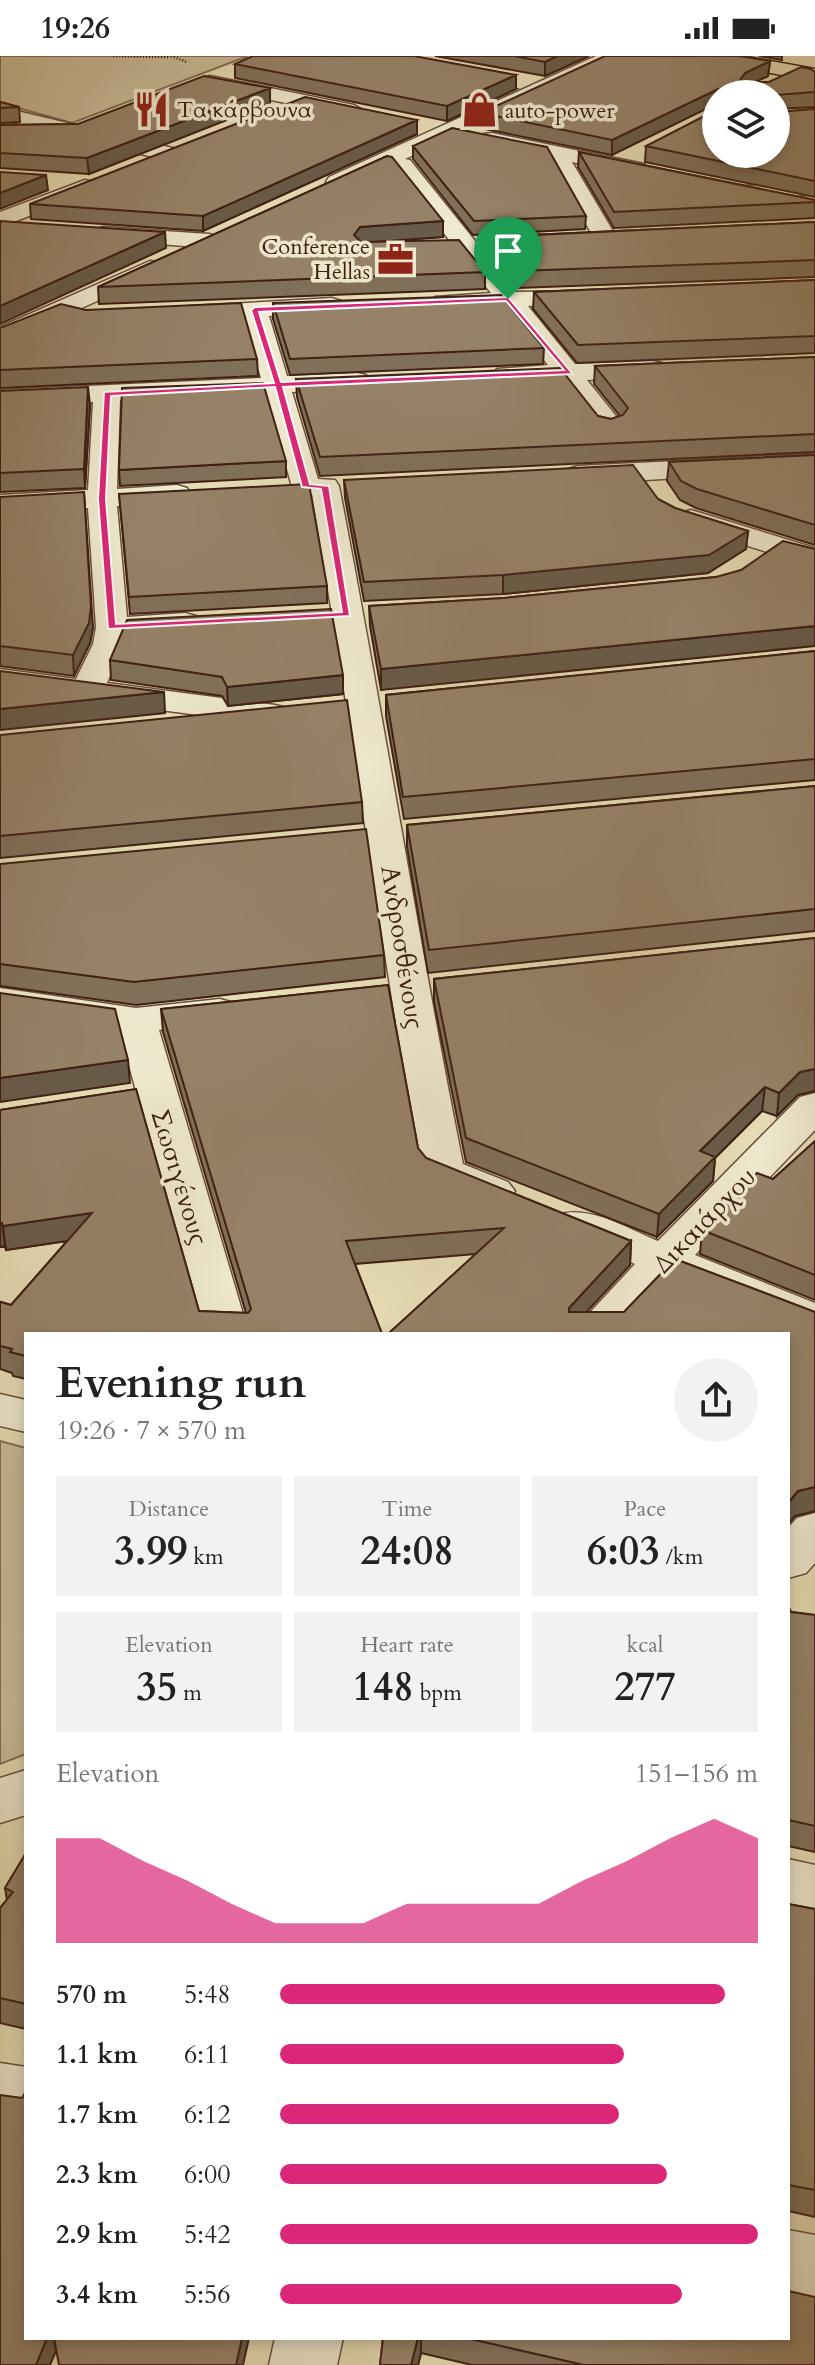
<!DOCTYPE html>
<html lang="en">
<head>
<meta charset="utf-8">
<style>
  :root { --surface:#fff; --page:#f2f2f2; --text:#222; --muted:#767676; --accent:#db2777 }
  body { margin:0; font-family:Cardo,serif; background:var(--page); color:var(--text); height:100vh; display:flex; flex-direction:column; font-size:30px; white-space:nowrap }
  * { box-sizing:border-box; margin:0 }
  p { font-size:26px; color:var(--muted) }
  .icon { flex:none; width:44px; height:44px; fill:none; stroke:currentColor; stroke-width:2; stroke-linecap:round; stroke-linejoin:round }
  .map { position:relative; flex:1; overflow:hidden }
  .details { position:absolute; left:24px; top:1276px; width:766px; height:1008px; display:flex; flex-direction:column; background:var(--surface); border-radius:0px; box-shadow:0 4px 12px #0003 }
  .details>* { flex:none }
  .fabs { position:absolute; left:702px; top:24px; display:grid; gap:16px }
  .fabs a { display:grid; place-items:center; width:88px; height:88px; border-radius:50%; background:var(--surface); box-shadow:0 4px 12px #0003; font-size:40px }
  .pin { position:absolute; display:grid; place-items:center; width:68px; height:68px; color:#fff; margin:-82px -34px; border-radius:50% 50% 50% 0; rotate:-45deg; box-shadow:0 0 8px #0007 }
  .pin .icon { rotate:45deg }
  .round { display:grid; place-items:center; flex:none; width:84px; height:84px; border-radius:42px; background:var(--page) }
  .summary { display:flex; align-items:center; justify-content:space-between; height:136px; padding:0 32px }
  h1 { font-size:44px; font-weight:800; line-height:60px }
  .metrics { display:grid; grid-template-columns:repeat(3,1fr); gap:12px; height:136px; padding:8px 32px }
  .metrics div { display:grid; align-content:center; border-radius:0px; background:var(--page); text-align:center }
  .metrics b { font-size:40px; font-weight:800 }
  .metrics small { font-size:22px; font-weight:400 }
  .metrics p { font-size:22px }
  .chart { height:224px; padding:16px 32px }
  .chart p { display:flex; justify-content:space-between }
  .chart svg { width:100%; height:144px; margin-top:8px; fill:var(--accent); opacity:.7 }
  ul { padding:0 32px; list-style:none; font-size:26px }
  li { display:grid; grid-template-columns:128px 96px 1fr; align-items:center; height:60px }
  li i { height:20px; border-radius:10px; background:var(--accent) }
  .status { display:flex; justify-content:space-between; align-items:center; height:56px; padding:0 40px; background:var(--surface); direction:ltr }
  .status svg { height:22px; fill:currentColor }
  .map>svg:first-child { display:block }
</style>
</head>
<body>
<div class="status"><b>19:26</b><svg viewBox="0 0 49 12"><path d="M0 12V9h3v3zM5 12V6h3v6zM10 12V3h3v9zM15 12V0h3v12zM26 1h20v11H26zM47 4h2v5h-2z"/></svg></div>
<div class="map">
<svg width="815" height="2309" viewBox="0 0 815 2309">
  <rect width="100%" height="100%" fill="#e7ddb5"/>
  <filter id="stains"><feTurbulence type="fractalNoise" baseFrequency=".0025" numOctaves="4"/><feColorMatrix values="0 0 0 0 .2 0 0 0 0 .09 0 0 0 0 .02 0 0 0 .5 -.17"/></filter>
  <radialGradient id="worn" r=".72"><stop offset=".6" stop-color="#630" stop-opacity="0"/><stop offset="1" stop-color="#630" stop-opacity=".3"/></radialGradient>
  <path fill="#cabd9a" stroke="#846e57" stroke-width="2" d="M 0,0 L 248,0 L 72,67 L 0,47 Z
    M 0,1385 L 26,1392 L 26,1698 L 0,1708 Z"/>
  <g fill="none" stroke-linecap="round" stroke-linejoin="round">
    <defs>
      <path id="minor" d="M 596,0 L 622,0 L 619,4 L 405,103 L 410,104 L 516,236 L 601,235 L 604,240 L 601,245 L 592,247 L 528,250 L 575,308 L 653,305 L 662,307 L 666,313 L 662,319 L 653,321 L 587,324 L 624,370 L 620,376 L 610,378 L 600,376 L 560,325 L 497,325 L 493,319 L 497,313 L 548,309 L 502,251 L 435,251 L 432,246 L 435,241 L 491,237 L 394,114 L 387,111 L 337,133 L 326,126 L 329,121 Z
        M 210,20 L 354,49 L 364,55 L 354,61 L 203,30 L 200,26 L 203,22 Z
        M 0,51 L 177,93 L 180,98 L 169,105 L 0,63 Z
        M 492,77 L 644,108 L 647,113 L 636,120 L 572,106 L 617,182 L 613,187 L 597,187 L 549,105 L 551,102 L 484,88 L 481,83 L 484,78 Z
        M 85,124 L 93,126 L 96,131 L 93,136 L 0,171 L 0,156 Z
        M 815,124 L 815,138 L 747,144 L 739,142 L 736,137 L 739,132 L 747,130 Z
        M 104,171 L 209,178 L 217,180 L 221,185 L 217,190 L 209,192 L 96,183 L 92,178 L 96,173 Z
        M 150,205 L 159,207 L 162,212 L 159,217 L 0,289 L 0,271 Z
        M 332,242 L 341,245 L 345,250 L 341,255 L 269,260 L 287,320 L 357,317 L 366,319 L 370,325 L 366,331 L 357,333 L 292,336 L 318,423 L 335,424 L 339,430 C 383,656 418,882 463,1108 L 508,1126 L 515,1135 L 508,1144 L 493,1148 L 428,1124 L 421,1115 C 381,890 351,663 312,438 L 296,437 L 292,431 L 266,337 L 120,344 L 117,433 L 177,429 L 187,432 L 191,438 L 187,444 L 117,450 L 127,561 L 185,557 L 196,560 L 201,567 L 196,574 L 126,580 L 107,627 L 275,649 L 287,652 L 292,659 L 287,666 L 275,669 L 0,633 L 0,613 L 76,623 L 93,588 L 96,571 L 88,452 L 0,457 L 0,439 L 88,434 L 93,346 L 0,350 L 0,334 L 261,322 L 244,261 L 185,264 L 176,261 L 172,256 L 176,251 Z
        M 815,398 L 815,414 L 578,428 L 568,425 L 564,419 L 568,413 L 578,410 Z
        M 691,454 L 815,492 L 815,511 L 681,469 L 676,463 L 681,457 Z
        M 0,932 L 136,952 L 220,943 L 234,947 L 240,955 L 234,963 L 159,974 L 249,1278 L 203,1278 L 119,973 L 0,956 Z
        M 815,1037 L 815,1074 L 695,1199 L 815,1247 L 815,1279 L 672,1223 L 620,1278 L 570,1278 L 635,1208 L 560,1178 L 554,1168 L 560,1158 C 592,1150 628,1173 658,1185 L 800,1041 Z
        M 0,1338 L 26,1344 L 26,1376 L 0,1370 Z
        M 815,1457 L 815,1507 L 806,1517 L 788,1522 L 788,1472 L 797,1462 Z
        M 26,1714 L 26,1759 L 0,1767 L 0,1722 Z
        M 788,1803 L 815,1809 L 815,1857 L 788,1851 Z
        M 0,2007 L 26,2011 L 26,2065 L 0,2061 Z
        M 788,2174 L 815,2179 L 815,2241 L 788,2234 Z
        M 275,2282 L 343,2282 L 337,2309 L 269,2309 Z"/>
      <path id="major" d="M 699,0 L 742,0 L 815,13 L 815,25 L 709,6 Z"/>
    </defs>
    <use href="#minor" stroke="#694f3c" stroke-width="3"/>
    <use href="#major" stroke="#3f2014" stroke-width="3"/>
    <path stroke="#3f2014" stroke-width="3" stroke-dasharray="1 2" stroke-linecap="butt" d="M 113,0 L 169,1
      M 171,0 L 187,6"/>
    <use href="#minor" fill="#efe9cf" fill-rule="evenodd"/>
    <use href="#major" fill="#e7ddb5" fill-rule="evenodd"/>
  </g>
  <path fill="#817059" stroke="#3f2014" stroke-width="2" d="M 435,0 L 589,0 L 545,20 Z
    M 759,0 L 782,0 L 782,4 Z
    M 770,5 L 768,20 L 754,26 L 769,26 L 815,16 L 815,51 L 776,53 L 776,38 L 716,38 L 716,48 L 612,99 L 480,72 L 481,57 Z
    M 235,8 L 516,33 L 447,65 L 235,22 Z
    M 0,46 L 19,51 L 20,66 L 0,67 Z
    M 270,47 L 89,118 L 0,112 L 0,69 L 78,68 Z
    M 815,53 L 815,141 L 645,106 L 646,90 L 777,56 Z
    M 417,78 L 203,175 L 31,163 L 30,148 Z
    M 413,90 L 586,160 L 585,173 L 473,179 L 413,103 Z
    M 579,96 L 815,144 L 815,162 L 614,172 L 578,111 Z
    M 387,100 L 443,181 L 375,186 L 485,216 L 485,233 L 99,248 L 98,231 Z
    M 815,166 L 815,221 L 517,232 L 489,198 L 489,181 Z
    M 815,224 L 815,297 L 577,307 L 533,253 L 534,236 Z
    M 273,247 L 544,292 L 543,308 L 290,319 L 273,263 Z
    M 0,272 L 257,303 L 258,320 L 0,332 Z
    M 815,301 L 815,396 L 320,420 L 297,341 L 296,323 L 598,360 L 611,363 L 620,360 L 594,328 L 595,310 Z
    M 0,335 L 90,349 L 85,432 L 0,436 Z
    M 815,399 L 815,489 L 696,452 L 680,444 L 667,425 L 669,406 Z
    M 286,405 L 286,421 L 120,430 L 119,414 Z
    M 344,424 L 658,443 L 675,452 L 748,475 L 746,493 L 708,517 L 503,538 L 364,545 L 345,442 Z
    M 119,438 L 327,530 L 327,547 L 130,558 Z
    M 0,441 L 93,571 L 90,587 L 74,620 L 0,610 Z
    M 716,521 L 381,634 L 370,570 L 369,550 L 504,542 Z
    M 815,595 L 815,724 L 404,763 L 386,660 L 386,639 Z
    M 110,604 L 343,638 L 228,650 L 222,640 L 111,624 Z
    M 0,679 L 362,746 L 363,767 L 0,802 Z
    M 815,730 L 815,875 L 428,917 L 407,791 L 407,769 Z
    M 0,808 L 384,899 L 385,921 L 136,949 L 0,930 Z
    M 815,882 L 815,1035 L 798,1039 L 777,1060 L 762,1055 L 715,1102 L 713,1125 L 657,1181 L 466,1106 L 434,946 L 434,923 Z
    M 388,929 L 418,1092 L 426,1102 L 631,1185 L 630,1209 L 586,1256 L 624,1256 L 675,1203 L 815,1256 L 815,1455 L 795,1460 L 788,1468 L 788,1278 L 388,1278 L 476,1198 L 355,1208 L 382,1278 L 26,1278 L 26,1323 L 13,1320 L 12,1317 L 0,1313 L 0,1248 L 1,1246 L 11,1249 L 67,1185 L 6,1194 L 5,1190 L 0,1191 L 0,1054 L 136,1033 L 199,1255 L 246,1257 L 163,976 L 161,953 Z
    M 815,1085 L 815,1244 L 700,1198 L 702,1174 L 773,1123 Z
    M 788,1550 L 791,1556 L 815,1559 L 815,1796 L 788,1790 Z
    M 26,1797 L 26,1973 L 0,1967 L 0,1852 L 7,1844 L 5,1832 Z
    M 788,1848 L 815,1853 L 815,2161 L 788,2155 Z
    M 383,2282 L 788,2282 L 815,2309 L 472,2309 L 421,2297 L 418,2309 L 380,2309 Z"/>
  <path fill="#695b49" stroke="#3f2014" stroke-width="2" d="M 557,0 L 589,0 L 545,20 L 545,6 Z
    M 770,5 L 768,20 L 744,31 L 740,24 L 745,17 Z
    M 516,19 L 516,33 L 447,65 L 447,50 Z
    M 270,32 L 270,47 L 89,118 L 87,102 Z
    M 718,33 L 717,38 L 716,38 L 716,48 L 612,99 L 612,84 Z
    M 417,64 L 417,78 L 203,175 L 203,160 Z
    M 46,119 L 48,134 L 0,153 L 0,137 Z
    M 443,165 L 443,181 L 360,187 L 354,179 L 360,171 Z
    M 165,176 L 166,192 L 0,268 L 0,250 Z
    M 88,331 L 90,349 L 85,432 L 84,413 Z
    M 84,436 L 93,571 L 90,587 L 74,620 L 73,599 Z
    M 748,475 L 746,493 L 708,517 L 503,538 L 503,519 Z
    M 815,570 L 815,590 L 381,634 L 381,613 Z
    M 343,619 L 343,638 L 228,650 L 227,631 Z
    M 164,636 L 165,657 L 0,674 L 0,653 Z
    M 128,1004 L 130,1027 L 0,1046 L 0,1022 Z
    M 815,1013 L 815,1035 L 798,1039 L 777,1060 L 779,1037 L 800,1016 Z
    M 765,1031 L 762,1055 L 715,1102 L 713,1125 L 657,1181 L 659,1158 L 700,1095 Z
    M 92,1157 L 94,1181 L 6,1194 L 3,1170 Z
    M 0,1167 L 2,1167 L 5,1190 L 0,1191 Z
    M 631,1185 L 630,1209 L 568,1276 L 569,1252 Z
    M 815,1431 L 815,1455 L 795,1460 L 788,1468 L 788,1447 L 798,1435 Z
    M 47,2282 L 54,2282 L 56,2295 L 50,2309 L 36,2309 Z
    M 242,2282 L 249,2282 L 243,2309 L 236,2309 Z
    M 418,2282 L 421,2282 L 421,2297 L 418,2309 L 411,2309 Z"/>
  <path fill="#968268" stroke="#3f2014" stroke-width="2" d="M 253,0 L 414,0 L 516,19 L 447,50 L 235,8 Z
    M 514,0 L 557,0 L 545,6 Z
    M 605,0 L 739,0 L 770,5 L 745,17 L 740,24 L 743,26 L 769,26 L 801,11 L 811,13 L 815,16 L 815,36 L 776,39 L 776,38 L 718,38 L 718,33 L 612,84 L 481,57 Z
    M 204,20 L 270,32 L 87,102 L 0,97 L 0,69 L 78,68 Z
    M 305,41 L 417,64 L 203,160 L 30,148 Z
    M 0,46 L 19,51 L 0,52 Z
    M 815,53 L 815,125 L 646,90 L 716,54 L 716,98 L 776,98 L 776,55 L 777,56 Z
    M 452,72 L 547,91 L 586,160 L 474,165 L 413,90 Z
    M 579,96 L 815,144 L 815,146 L 614,156 Z
    M 387,100 L 392,101 L 443,165 L 360,171 L 354,179 L 361,186 L 459,184 L 485,216 L 98,231 Z
    M 0,116 L 46,119 L 0,137 Z
    M 0,165 L 165,176 L 0,250 Z
    M 815,166 L 815,204 L 518,215 L 489,181 Z
    M 815,224 L 815,280 L 578,289 L 534,236 Z
    M 501,239 L 544,292 L 290,303 L 273,247 Z
    M 241,247 L 257,303 L 0,314 L 0,272 L 61,248 L 86,254 Z
    M 815,301 L 815,378 L 320,401 L 296,323 L 560,312 L 598,360 L 611,363 L 623,359 L 628,352 L 595,310 Z
    M 263,327 L 286,405 L 119,414 L 122,332 Z
    M 88,331 L 84,413 L 0,417 L 0,335 Z
    M 815,399 L 815,469 L 697,433 L 681,425 L 669,406 Z
    M 633,409 L 658,443 L 675,452 L 748,475 L 709,499 L 503,519 L 364,526 L 344,424 Z
    M 309,428 L 327,530 L 129,541 L 119,438 Z
    M 84,436 L 91,551 L 89,567 L 73,599 L 0,590 L 0,441 Z
    M 783,485 L 815,493 L 815,570 L 381,613 L 369,550 L 504,542 L 716,521 L 741,514 Z
    M 331,553 L 343,619 L 227,631 L 222,621 L 110,604 L 127,564 Z
    M 815,595 L 815,703 L 403,741 L 386,639 Z
    M 0,615 L 164,636 L 0,653 Z
    M 347,644 L 362,746 L 0,780 L 0,679 Z
    M 815,730 L 815,853 L 429,894 L 407,769 Z
    M 366,773 L 384,899 L 134,926 L 0,908 L 0,808 Z
    M 815,882 L 815,1013 L 800,1016 L 779,1037 L 765,1031 L 700,1095 L 715,1101 L 659,1158 L 466,1082 L 434,923 Z
    M 388,929 L 418,1092 L 426,1102 L 631,1185 L 569,1252 L 569,1256 L 624,1256 L 675,1203 L 815,1256 L 815,1431 L 798,1435 L 788,1447 L 788,1278 L 388,1278 L 504,1172 L 346,1185 L 382,1278 L 26,1278 L 26,1300 L 10,1296 L 12,1293 L 0,1290 L 0,1248 L 1,1246 L 11,1249 L 92,1157 L 3,1170 L 2,1167 L 0,1167 L 0,1054 L 136,1033 L 199,1255 L 248,1257 L 251,1253 L 161,953 Z
    M 0,937 L 115,953 L 128,1004 L 0,1022 Z
    M 815,1085 L 815,1219 L 702,1174 L 757,1117 L 773,1123 Z
    M 788,1550 L 791,1556 L 815,1559 L 815,1770 L 788,1764 Z
    M 26,1797 L 26,1948 L 0,1942 L 0,1852 L 13,1836 L 5,1832 Z
    M 788,1848 L 815,1853 L 815,2134 L 788,2129 Z
    M 25,2037 L 26,2282 L 47,2282 L 36,2309 L 0,2309 L 0,2039 L 22,2042 Z
    M 788,2235 L 815,2241 L 815,2309 L 584,2309 L 466,2282 L 788,2282 Z
    M 54,2282 L 242,2282 L 236,2309 L 59,2309 Z
    M 383,2282 L 418,2282 L 411,2309 L 380,2309 Z"/>
  <path fill="#db2777" stroke="#fff" stroke-width="2" fill-rule="evenodd" d="M 508,241 L 573,318 L 283,331 L 310,428 L 329,430 L 350,560 L 108,573 L 98,443 L 104,336 L 274,327 L 251,254 L 255,251 ZM 506,245 L 564,314 L 281,326 L 259,256 ZM 275,331 L 302,431 L 321,433 L 342,556 L 116,568 L 106,443 L 111,340 Z"/>
  <defs>
    <symbol id="restaurant-bare" viewBox="-9 -9 18 18"><path d="M-5-6h1v4h1v-4h1v4h1v-4h1v5L-1.5 .5V6h-2V.5L-5-1ZM5-6V6H3V1.5H1.5Q1.5-4 5-6Z" fill="#8f2418" stroke="#efe9cf" stroke-width="2.5" paint-order="stroke"/></symbol>
    <symbol id="shop-bare" viewBox="-9 -9 18 18"><path d="M-5-2.5h2.3a2.7 3.5 0 0 1 5.4 0H5L5.5 6h-11ZM-1.5-2.5h3a1.5 2.3 0 0 0-3 0Z" fill="#8f2418" stroke="#efe9cf" stroke-width="2.5" paint-order="stroke"/></symbol>
    <symbol id="office-bare" viewBox="-9 -9 18 18"><path d="M-6-3h4V-5.5h4V-3h4V5H-6ZM-1-4.5V-3h2v-1.5ZM-6 0V1H6V0Z" fill="#8f2418" stroke="#efe9cf" stroke-width="2.5" paint-order="stroke"/></symbol>
  </defs>
  <g fill-rule="evenodd">
    <use href="#restaurant-bare" x="126" y="28" width="51" height="51"/>
    <use href="#shop-bare" x="454" y="28" width="51" height="51"/>
    <use href="#office-bare" x="370" y="178" width="51" height="51"/>
  </g>
  <g text-anchor="middle" stroke-width="7" stroke-linejoin="round" paint-order="stroke">
    <g font-size="22" fill="#3f2014" stroke="#efe9cf" text-anchor="start">
      <text x="177" y="61">Τα κάρβουνα</text>
      <text x="505" y="62">auto-power</text>
      <text x="370" y="198" text-anchor="end">Conference<tspan x="370" dy="25">Hellas</tspan></text>
    </g>
    <g font-size="26" fill="#3f2014" stroke="#efe9cf">
      <text transform="translate(403 891) rotate(81)" y="9">Ανδροσθένους</text>
      <text transform="translate(180 1121) rotate(73)" y="9">Σωσιγένους</text>
      <text transform="translate(704 1164) rotate(-46)" y="9">Δικαιάρχου</text>
    </g>
  </g>
  <rect width="100%" height="100%" filter="url(#stains)"/>
  <rect width="100%" height="100%" fill="url(#worn)"/>
</svg>
<div class="fabs">
<a><svg class="icon" aria-label="layers" viewBox="0 0 24 24"><path d="M12 4l9 5-9 5-9-5zM3 14l9 5 9-5"/></svg></a>
</div>
<div class="pin" style="left:508px;top:243px;background:#1e9e55"><svg class="icon" aria-label="arrive" viewBox="0 0 24 24"><path d="M6 21V4h12l-3 4 3 4H6"/></svg></div>
<section class="details">
<div class="summary"><div><h1>Evening run</h1><p>19:26 · 7 × 570 m</p></div><a class="round"><svg class="icon" aria-label="share" viewBox="0 0 24 24"><path d="M12 15V3M7 8l5-5 5 5M5 13v7h14v-7"/></svg></a></div>
<div class="metrics">
<div><p>Distance</p><b>3.99<small> km</small></b></div>
<div><p>Time</p><b>24:08</b></div>
<div><p>Pace</p><b>6:03<small> /km</small></b></div>
</div>
<div class="metrics">
<div><p>Elevation</p><b>35<small> m</small></b></div>
<div><p>Heart rate</p><b>148<small> bpm</small></b></div>
<div><p>kcal</p><b>277</b></div>
</div>
<div class="chart"><p><span>Elevation</span>151–156 m</p>
<svg viewBox="0 0 160 44" preserveAspectRatio="none"><path d="M0 44V12L10 12L20 19L30 25L40 32L50 38L60 38L70 38L80 32L90 32L100 32L110 32L120 25L130 19L140 12L150 6L160 12V44z"/></svg>
</div>
<ul>
<li><b>570 m</b>5:48<i style="width:93%"></i></li>
<li><b>1.1 km</b>6:11<i style="width:72%"></i></li>
<li><b>1.7 km</b>6:12<i style="width:71%"></i></li>
<li><b>2.3 km</b>6:00<i style="width:81%"></i></li>
<li><b>2.9 km</b>5:42<i style="width:100%"></i></li>
<li><b>3.4 km</b>5:56<i style="width:84%"></i></li>
</ul>
</section>
</div>
</body>
</html>
